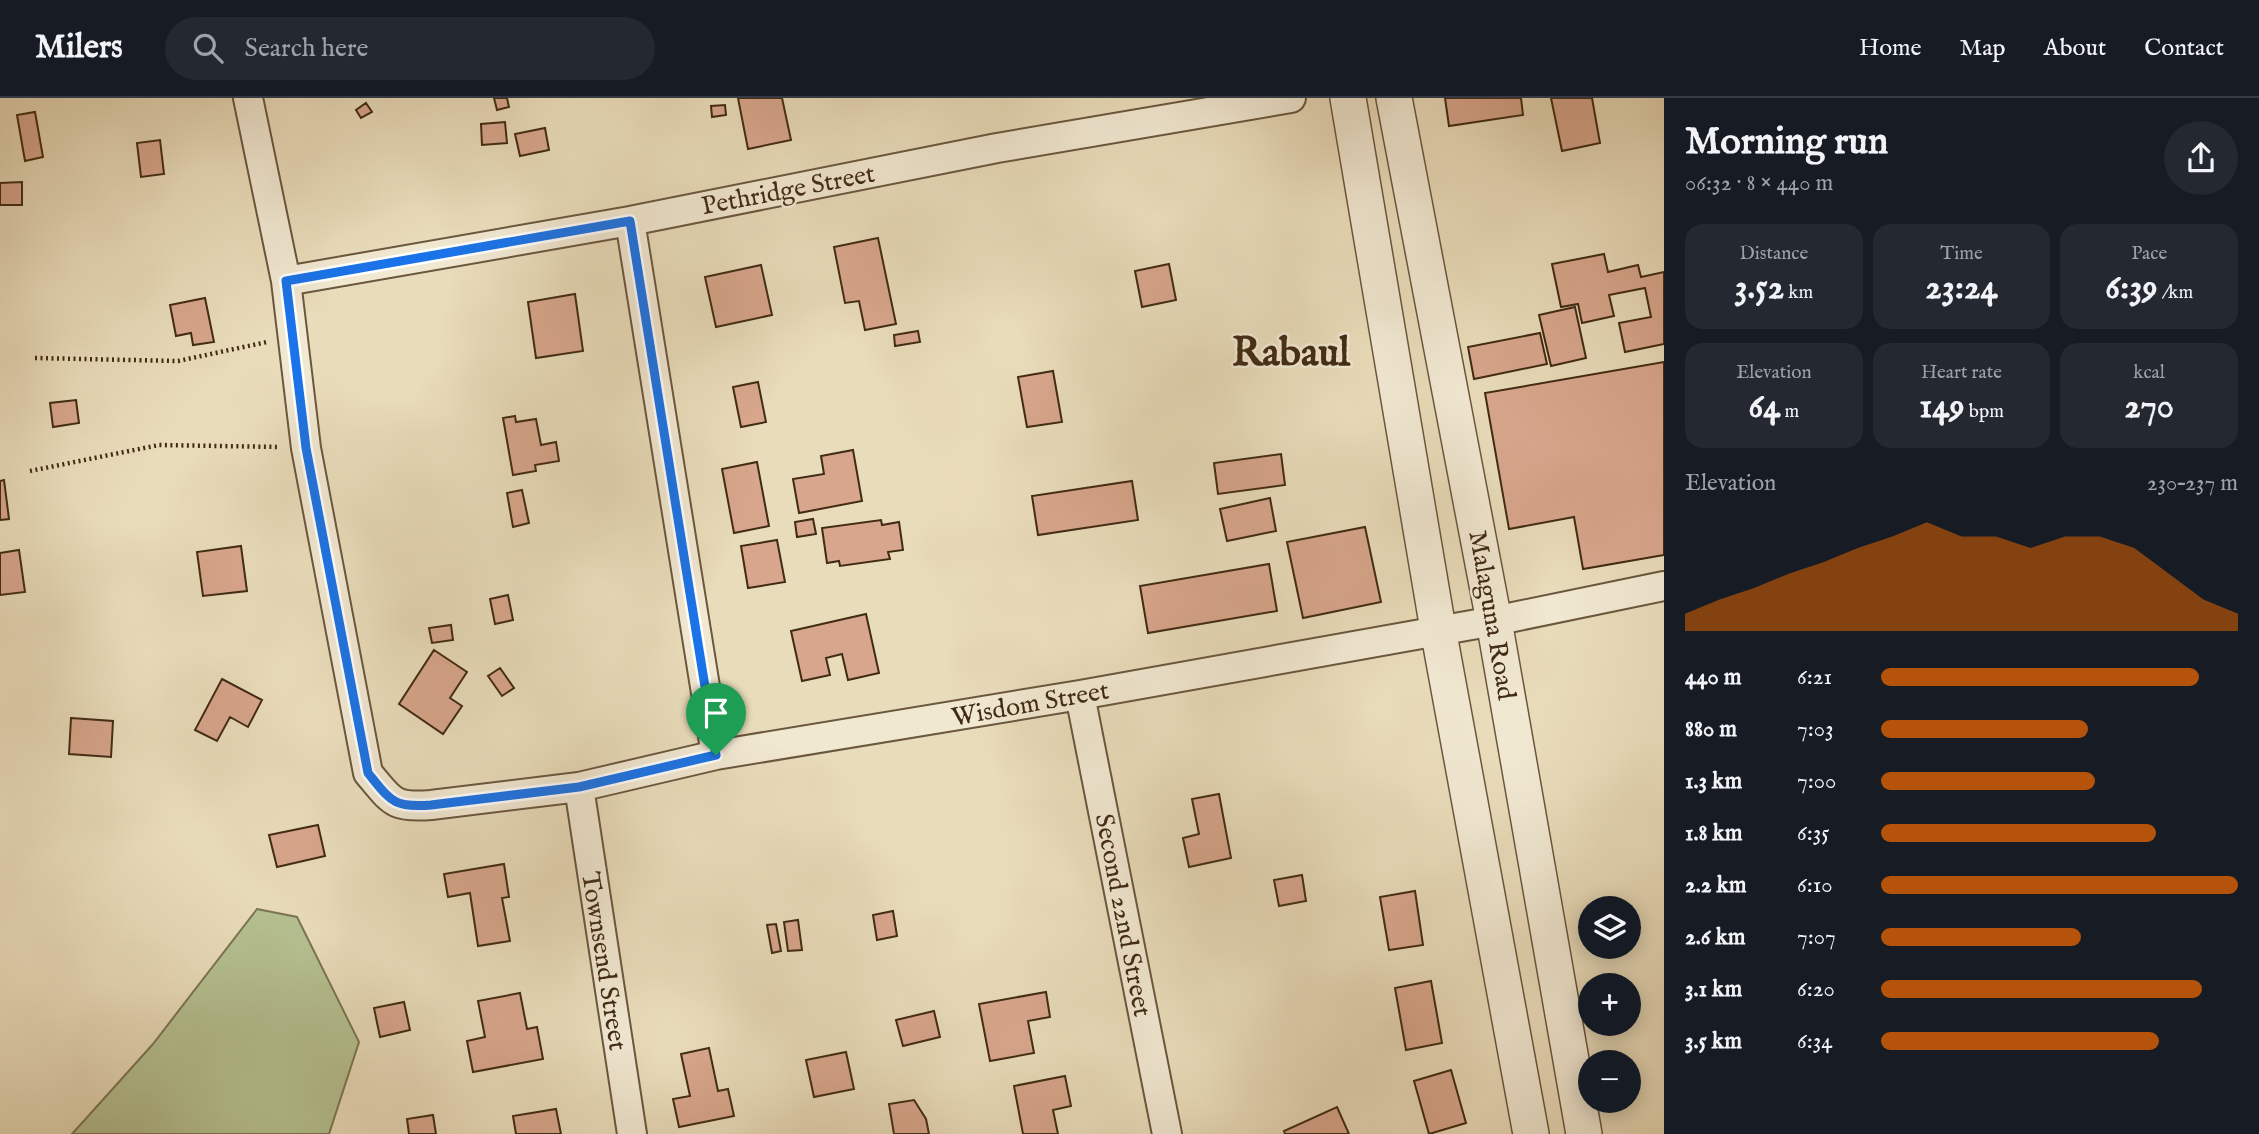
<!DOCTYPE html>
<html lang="en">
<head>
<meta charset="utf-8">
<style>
  :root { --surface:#171b24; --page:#242831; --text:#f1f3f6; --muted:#9ea1a6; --line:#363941; --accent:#b45309 }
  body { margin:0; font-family:"IM FELL English",serif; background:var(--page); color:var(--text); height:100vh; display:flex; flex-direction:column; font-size:26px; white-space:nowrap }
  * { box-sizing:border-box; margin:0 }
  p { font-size:23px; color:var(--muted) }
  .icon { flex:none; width:38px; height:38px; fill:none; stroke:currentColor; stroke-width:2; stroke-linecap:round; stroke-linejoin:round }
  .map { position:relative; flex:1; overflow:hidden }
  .side { display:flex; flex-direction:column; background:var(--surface); width:595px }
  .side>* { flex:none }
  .tools { position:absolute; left:1578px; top:798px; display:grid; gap:14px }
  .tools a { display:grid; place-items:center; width:63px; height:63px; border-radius:50%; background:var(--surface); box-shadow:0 4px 18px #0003; font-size:35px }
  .pin { position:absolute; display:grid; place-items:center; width:60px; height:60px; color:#fff; margin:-72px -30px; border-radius:50% 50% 50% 0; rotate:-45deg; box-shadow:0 0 7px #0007 }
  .pin .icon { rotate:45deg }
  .round { display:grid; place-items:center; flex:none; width:74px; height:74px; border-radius:37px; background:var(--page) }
  .summary { display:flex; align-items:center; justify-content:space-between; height:119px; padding:0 21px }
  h1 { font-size:38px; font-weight:700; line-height:52px }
  .figures { display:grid; grid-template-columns:repeat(3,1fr); gap:10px; height:119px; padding:7px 21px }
  .figures div { display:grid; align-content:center; border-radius:18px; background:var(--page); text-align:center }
  .figures b { font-size:35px; font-weight:700 }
  .figures small { font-size:19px; font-weight:400 }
  .figures p { font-size:19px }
  .chart { height:196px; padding:14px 21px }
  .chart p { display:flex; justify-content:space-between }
  .chart svg { width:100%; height:126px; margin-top:7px; fill:var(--accent); opacity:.7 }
  ul { padding:0 21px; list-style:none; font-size:23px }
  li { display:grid; grid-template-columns:112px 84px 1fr; align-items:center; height:52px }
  li i { height:18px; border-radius:9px; background:var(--accent) }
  header { display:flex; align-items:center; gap:42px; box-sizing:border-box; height:98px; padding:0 35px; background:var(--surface); border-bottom:2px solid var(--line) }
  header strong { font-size:33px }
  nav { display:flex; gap:38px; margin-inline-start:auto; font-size:24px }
  .search { width:490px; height:63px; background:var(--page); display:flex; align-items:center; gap:18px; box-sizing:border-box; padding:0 24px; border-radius:38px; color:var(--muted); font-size:26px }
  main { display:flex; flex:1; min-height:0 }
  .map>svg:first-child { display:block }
</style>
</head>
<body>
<header>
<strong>Milers</strong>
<div class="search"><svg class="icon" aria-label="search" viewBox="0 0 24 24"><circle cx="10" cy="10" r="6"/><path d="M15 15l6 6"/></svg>Search here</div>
<nav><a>Home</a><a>Map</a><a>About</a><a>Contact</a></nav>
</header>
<main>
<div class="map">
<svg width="1664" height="1036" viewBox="0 0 1664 1036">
  <rect width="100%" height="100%" fill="#e9dcba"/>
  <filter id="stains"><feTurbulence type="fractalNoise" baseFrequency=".00286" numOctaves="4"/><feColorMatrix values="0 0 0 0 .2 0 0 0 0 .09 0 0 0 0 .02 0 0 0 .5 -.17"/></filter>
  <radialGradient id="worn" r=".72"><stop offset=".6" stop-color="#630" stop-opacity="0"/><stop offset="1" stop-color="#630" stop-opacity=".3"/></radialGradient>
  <path fill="#b5c091" stroke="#7b7652" stroke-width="2" d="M 257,811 L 297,819 L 359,944 L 329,1036 L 72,1036 L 153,946 Z"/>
  <path fill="#d8a68c" stroke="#412b14" stroke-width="2" d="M 494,0 L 507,0 L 509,9 L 497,12 Z
    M 738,0 L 782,0 L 791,42 L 748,51 Z
    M 1445,0 L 1521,0 L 1523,17 L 1449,28 Z
    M 1551,0 L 1592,0 L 1600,45 L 1562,53 Z
    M 366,5 L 372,14 L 361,20 L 356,12 Z
    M 725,7 L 726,17 L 712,19 L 711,8 Z
    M 35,14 L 43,59 L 25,63 L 17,17 Z
    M 505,24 L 507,45 L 482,47 L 481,26 Z
    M 545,30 L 549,52 L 520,58 L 515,36 Z
    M 160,42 L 164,76 L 141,79 L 137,45 Z
    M 22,84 L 22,107 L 0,107 L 0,85 Z
    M 878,140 L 896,226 L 865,232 L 859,203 L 845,205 L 834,149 Z
    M 1604,156 L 1608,174 L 1638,167 L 1641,179 L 1664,174 L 1664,246 L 1625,254 L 1619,225 L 1651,219 L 1645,190 L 1609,197 L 1614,218 L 1582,225 L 1578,206 L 1561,209 L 1552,166 Z
    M 1169,166 L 1176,202 L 1142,209 L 1135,173 Z
    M 761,167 L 772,217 L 716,229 L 705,179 Z
    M 575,196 L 583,253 L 536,260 L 528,204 Z
    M 205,200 L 214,244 L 193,247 L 191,235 L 176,238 L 170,207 Z
    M 1575,209 L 1586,260 L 1551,268 L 1539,217 Z
    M 918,233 L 920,244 L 895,248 L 894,237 Z
    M 1540,235 L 1547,266 L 1474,281 L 1468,249 Z
    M 1664,264 L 1664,457 L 1583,471 L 1574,419 L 1509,431 L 1485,295 Z
    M 1053,273 L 1062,324 L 1027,329 L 1018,279 Z
    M 758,284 L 766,324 L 741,329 L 733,289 Z
    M 76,302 L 79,325 L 53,329 L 50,305 Z
    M 515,318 L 516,324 L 536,321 L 541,347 L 556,344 L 559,363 L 535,367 L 536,373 L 513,377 L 503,320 Z
    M 853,352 L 862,403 L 799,415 L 793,381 L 824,376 L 821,358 Z
    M 1281,356 L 1285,387 L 1218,396 L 1214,365 Z
    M 757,364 L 769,428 L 734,435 L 722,371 Z
    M 4,382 L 9,421 L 0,422 L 0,383 Z
    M 1132,383 L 1138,422 L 1038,437 L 1032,398 Z
    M 522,392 L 529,425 L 513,429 L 507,395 Z
    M 1270,400 L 1276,433 L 1227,443 L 1220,411 Z
    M 813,421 L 816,436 L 797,439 L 795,424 Z
    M 881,422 L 882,427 L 899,424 L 903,452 L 888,454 L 890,461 L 840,468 L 839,463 L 827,465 L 822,430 Z
    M 1365,429 L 1381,504 L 1303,520 L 1287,444 Z
    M 777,442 L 785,484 L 748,490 L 741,448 Z
    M 241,448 L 247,493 L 203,498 L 197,454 Z
    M 19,452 L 25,494 L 0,497 L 0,455 Z
    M 1269,466 L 1277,513 L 1148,535 L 1140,488 Z
    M 508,497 L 513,522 L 495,526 L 490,501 Z
    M 866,516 L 879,575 L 848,582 L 842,556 L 826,560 L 830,577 L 802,583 L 791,533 Z
    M 451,527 L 453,542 L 432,545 L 429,530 Z
    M 434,552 L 467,574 L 450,600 L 462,608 L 443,636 L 399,606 Z
    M 500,570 L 514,590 L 502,598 L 488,578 Z
    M 222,581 L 262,602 L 248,629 L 230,619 L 217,643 L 195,632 Z
    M 71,620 L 113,623 L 111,659 L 69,656 Z
    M 1219,696 L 1231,760 L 1189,769 L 1183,740 L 1199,736 L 1192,701 Z
    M 318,727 L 325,758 L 277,769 L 269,737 Z
    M 504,766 L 509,799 L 502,800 L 510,843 L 478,848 L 470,795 L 448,799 L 444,776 Z
    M 1302,777 L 1306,803 L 1279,808 L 1274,782 Z
    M 1415,793 L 1423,847 L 1389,852 L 1380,799 Z
    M 893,813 L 897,838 L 877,842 L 873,817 Z
    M 798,822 L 802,852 L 788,853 L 784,824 Z
    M 776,826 L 781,853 L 772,855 L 767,827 Z
    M 1431,883 L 1442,945 L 1406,952 L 1395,890 Z
    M 1046,894 L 1050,919 L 1028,923 L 1034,955 L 990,963 L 979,906 Z
    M 520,895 L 527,931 L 537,929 L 543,961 L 473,974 L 467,943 L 485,939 L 478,903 Z
    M 404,904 L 410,932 L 380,939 L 374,910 Z
    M 934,913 L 940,939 L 903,948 L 896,922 Z
    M 709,950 L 718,993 L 728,991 L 734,1018 L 679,1029 L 673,1001 L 690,998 L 681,956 Z
    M 846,954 L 854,991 L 814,999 L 806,962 Z
    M 1451,972 L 1466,1025 L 1429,1036 L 1414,983 Z
    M 1065,978 L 1071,1008 L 1053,1012 L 1058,1036 L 1023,1036 L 1014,988 Z
    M 914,1002 L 926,1021 L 929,1036 L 894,1036 L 889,1006 Z
    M 1337,1009 L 1349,1036 L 1285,1036 L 1284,1033 Z
    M 556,1011 L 561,1036 L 516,1036 L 513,1018 Z
    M 433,1017 L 436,1036 L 409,1036 L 407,1021 Z"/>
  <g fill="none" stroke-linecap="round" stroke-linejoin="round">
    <defs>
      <path id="minor" d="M 248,0 L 286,183 L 306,350 L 368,675 C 392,703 392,710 431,707 L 579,689 L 716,657 L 1080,597 L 1494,523 L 1664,488
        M 630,123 L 716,657
        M 286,183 L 630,123 L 997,50 L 1291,0
        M 1080,597 L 1167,1036
        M 579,689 L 632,1036"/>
      <path id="tertiary" d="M 1348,0 L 1438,531 L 1531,1036
        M 1394,0 L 1494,523 L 1584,1036"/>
    </defs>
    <use href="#minor" stroke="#6b573e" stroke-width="32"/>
    <use href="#tertiary" stroke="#6b573e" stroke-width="38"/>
    <path stroke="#412b14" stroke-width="4.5" stroke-dasharray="2 3.5" stroke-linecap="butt" d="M 35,260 L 178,263 L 267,244
      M 30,373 L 159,347 L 280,349"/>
    <use href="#minor" stroke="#f1e8d2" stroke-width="28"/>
    <use href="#tertiary" stroke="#f1e8d2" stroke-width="35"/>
  </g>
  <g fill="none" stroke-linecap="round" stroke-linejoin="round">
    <defs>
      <path id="route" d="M 630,123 L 716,657 L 579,689 L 431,707 C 393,710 391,703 368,675 L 306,350 L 286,183 Z"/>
    </defs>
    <use href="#route" stroke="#fff" stroke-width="14"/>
    <use href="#route" stroke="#1a73e8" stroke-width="9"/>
  </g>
  <g text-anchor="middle" stroke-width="5" stroke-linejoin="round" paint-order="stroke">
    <g font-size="26" fill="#412b14" stroke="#f1e8d2">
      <text transform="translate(788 91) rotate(-11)" y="9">Pethridge Street</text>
      <text transform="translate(1493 517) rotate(80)" y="9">Malaguna Road</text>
      <text transform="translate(1030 605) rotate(-10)" y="9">Wisdom Street</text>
      <text transform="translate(1124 817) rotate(79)" y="9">Second 22nd Street</text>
      <text transform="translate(605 863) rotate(81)" y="9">Townsend Street</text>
    </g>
    <g font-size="40" font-weight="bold" fill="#412b14" stroke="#f1e8d2">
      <text x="1291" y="267">Rabaul</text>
    </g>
  </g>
  <rect width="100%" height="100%" filter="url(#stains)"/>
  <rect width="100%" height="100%" fill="url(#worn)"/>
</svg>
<div class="tools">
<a><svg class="icon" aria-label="layers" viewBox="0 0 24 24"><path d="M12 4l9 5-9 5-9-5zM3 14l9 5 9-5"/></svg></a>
<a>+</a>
<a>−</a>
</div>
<div class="pin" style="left:716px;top:657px;background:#1e9e55"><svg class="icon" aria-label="arrive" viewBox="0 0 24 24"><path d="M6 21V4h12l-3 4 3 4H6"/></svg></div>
</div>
<section class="side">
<div class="summary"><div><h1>Morning run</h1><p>06:32 · 8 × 440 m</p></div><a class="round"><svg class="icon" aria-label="share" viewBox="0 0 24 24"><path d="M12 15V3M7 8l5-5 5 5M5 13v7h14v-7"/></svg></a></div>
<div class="figures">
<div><p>Distance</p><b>3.52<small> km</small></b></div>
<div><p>Time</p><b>23:24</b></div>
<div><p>Pace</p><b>6:39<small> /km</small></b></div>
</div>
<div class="figures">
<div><p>Elevation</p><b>64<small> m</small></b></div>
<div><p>Heart rate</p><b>149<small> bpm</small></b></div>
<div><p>kcal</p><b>270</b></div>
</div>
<div class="chart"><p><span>Elevation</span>230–237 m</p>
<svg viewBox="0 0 160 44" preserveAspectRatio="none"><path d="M0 44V38L10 33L20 29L30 24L40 20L50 15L60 11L70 6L80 11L90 11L100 15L110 11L120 11L130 15L140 24L150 33L160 38V44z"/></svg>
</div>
<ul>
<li><b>440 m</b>6:21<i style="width:89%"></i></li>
<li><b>880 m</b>7:03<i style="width:58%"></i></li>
<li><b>1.3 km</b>7:00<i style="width:60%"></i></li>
<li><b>1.8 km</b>6:35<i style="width:77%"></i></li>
<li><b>2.2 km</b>6:10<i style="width:100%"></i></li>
<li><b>2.6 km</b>7:07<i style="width:56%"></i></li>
<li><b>3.1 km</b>6:20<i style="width:90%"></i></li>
<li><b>3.5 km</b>6:34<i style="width:78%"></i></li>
</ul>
</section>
</main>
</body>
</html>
